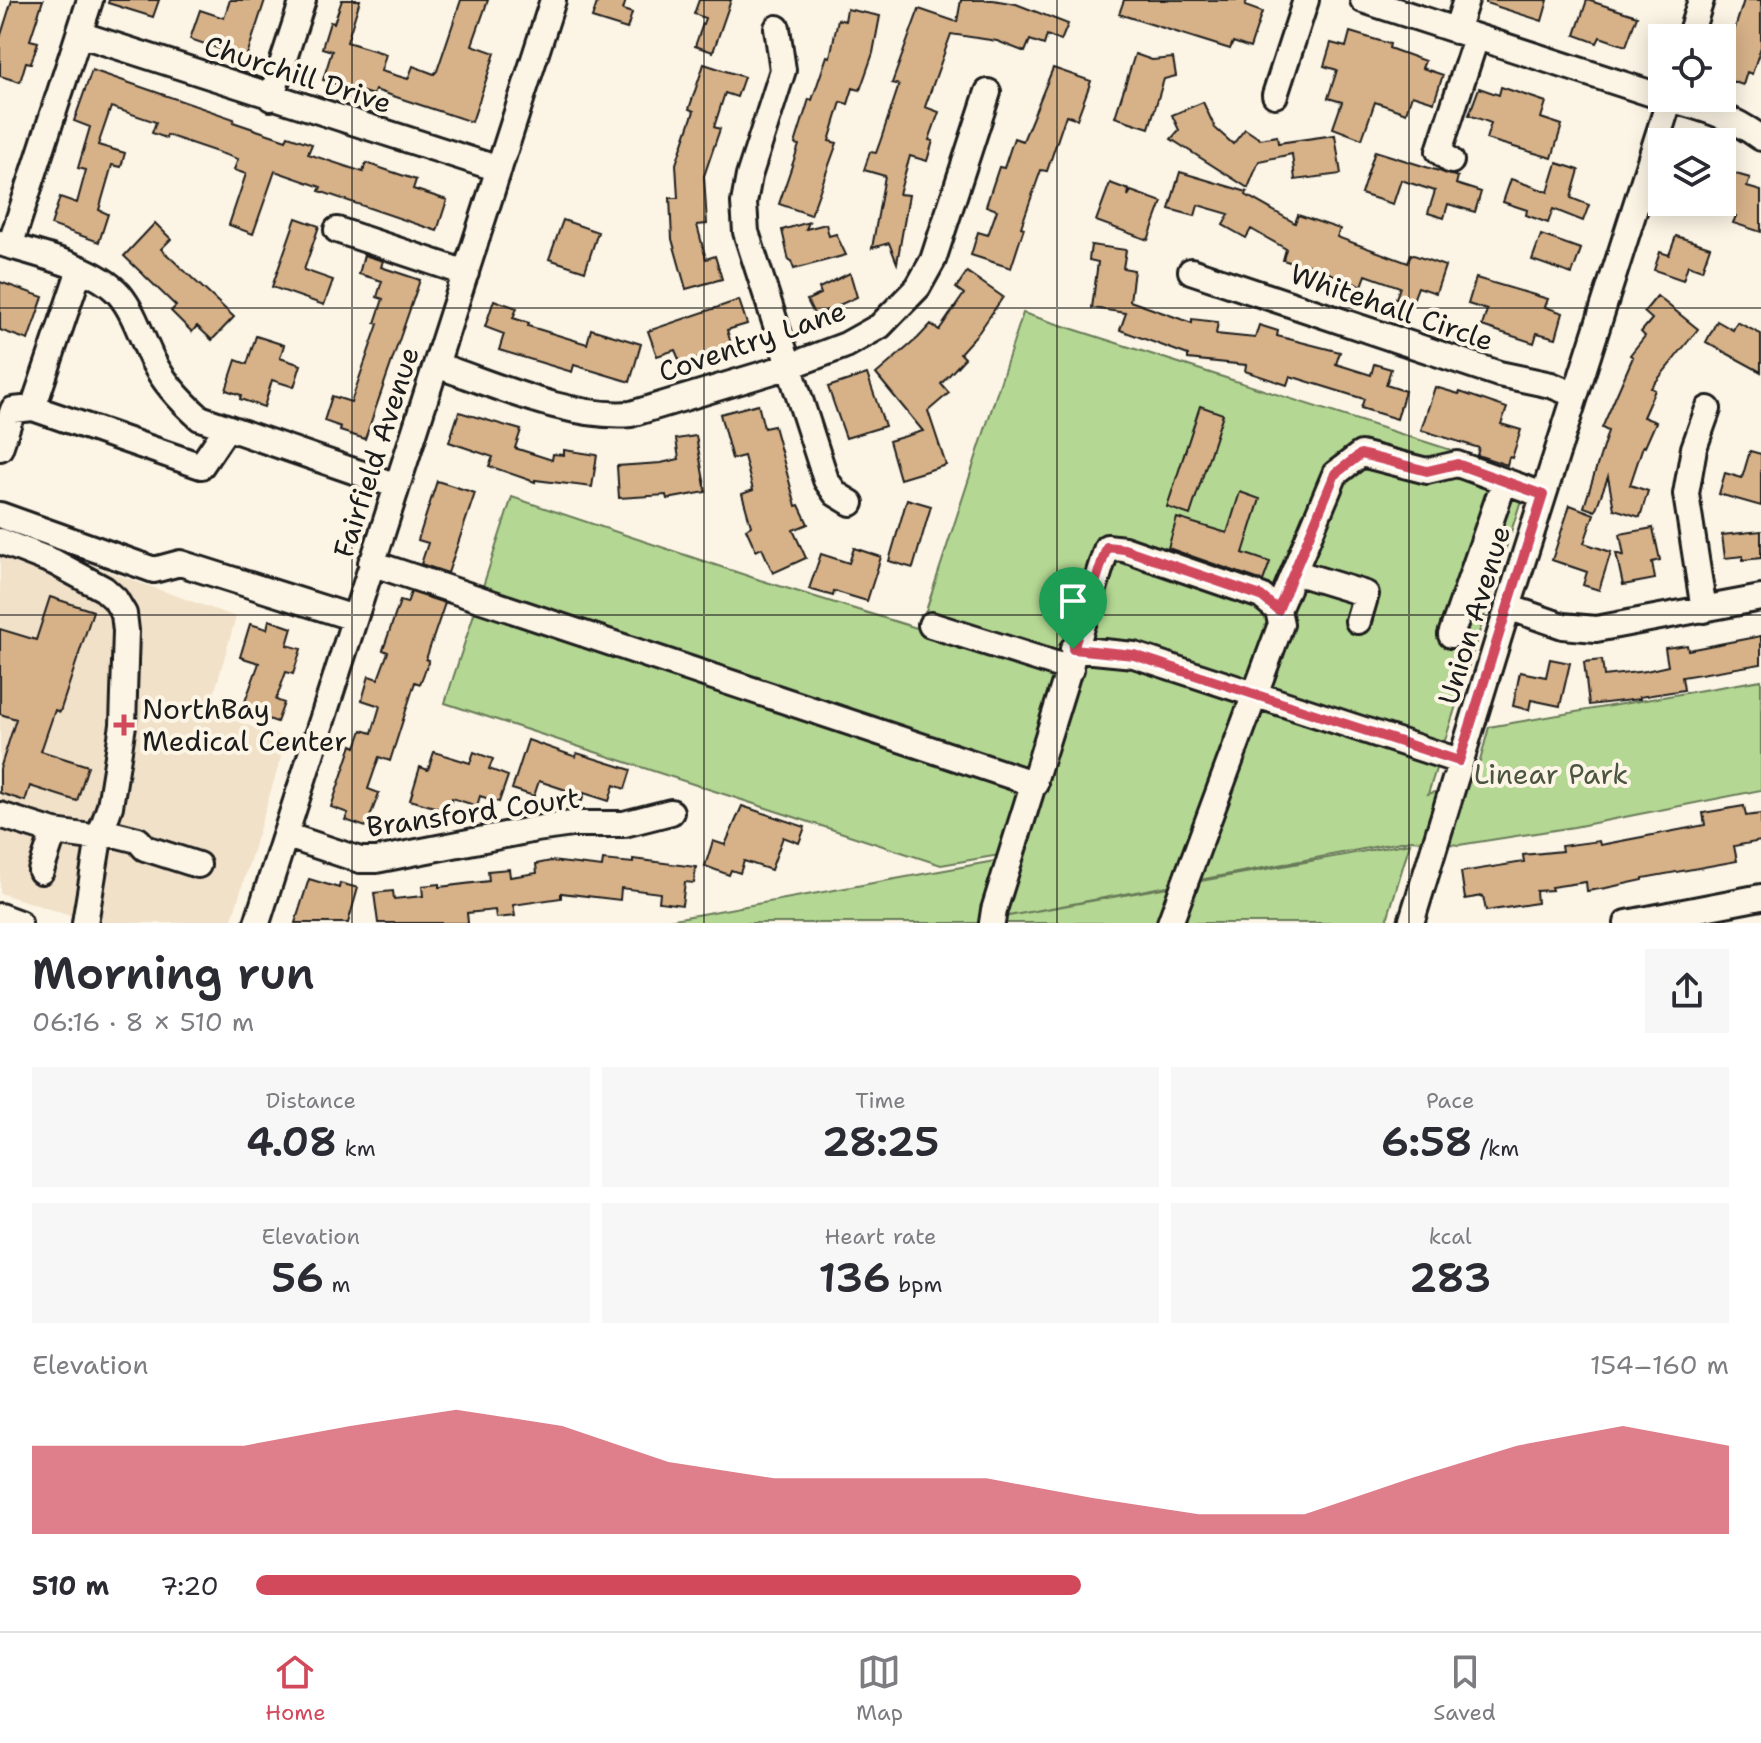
<!DOCTYPE html>
<html lang="en">
<head>
<meta charset="utf-8">
<style>
  :root { --surface:#fff; --page:#f7f7f7; --text:#2b2b33; --muted:#7c7c81; --line:#e1e1e2; --accent:#d1495b }
  body { margin:0; font-family:"Shantell Sans",sans-serif; background:var(--page); color:var(--text); height:100vh; display:flex; flex-direction:column; font-size:30px; white-space:nowrap }
  * { box-sizing:border-box; margin:0 }
  p { font-size:26px; color:var(--muted) }
  .icon { flex:none; width:44px; height:44px; fill:none; stroke:currentColor; stroke-width:2; stroke-linecap:round; stroke-linejoin:round }
  .map { position:relative; height:923px; overflow:hidden }
  .details { display:flex; flex-direction:column; background:var(--surface); flex:1 }
  .details>* { flex:none }
  .buttons { position:absolute; left:1648px; top:24px; display:grid; gap:16px }
  .buttons a { display:grid; place-items:center; width:88px; height:88px; border-radius:0px; background:var(--surface); box-shadow:0 4px 20px #0003; font-size:40px }
  .pin { position:absolute; display:grid; place-items:center; width:68px; height:68px; color:#fff; margin:-82px -34px; border-radius:50% 50% 50% 0; rotate:-45deg; box-shadow:0 0 8px #0007 }
  .pin .icon { rotate:45deg }
  .round { display:grid; place-items:center; flex:none; width:84px; height:84px; border-radius:0px; background:var(--page) }
  .head { display:flex; align-items:center; justify-content:space-between; height:136px; padding:0 32px }
  h1 { font-size:44px; font-weight:600; line-height:60px }
  .stats { display:grid; grid-template-columns:repeat(3,1fr); gap:12px; height:136px; padding:8px 32px }
  .stats div { display:grid; align-content:center; border-radius:0px; background:var(--page); text-align:center }
  .stats b { font-size:40px; font-weight:600 }
  .stats small { font-size:22px; font-weight:400 }
  .stats p { font-size:22px }
  .chart { height:224px; padding:16px 32px }
  .chart p { display:flex; justify-content:space-between }
  .chart svg { width:100%; height:144px; margin-top:8px; fill:var(--accent); opacity:.7 }
  ul { padding:0 32px; list-style:none; font-size:26px }
  li { display:grid; grid-template-columns:128px 96px 1fr; align-items:center; height:60px }
  li i { height:20px; border-radius:10px; background:var(--accent) }
  .tab-bar { display:flex; justify-content:space-around; align-items:center; height:112px; border-top:2px solid var(--line); background:var(--surface); font-size:22px; color:var(--muted) }
  .tab-bar a { display:grid; justify-items:center; gap:4px }
  .tab-bar .active { color:var(--accent) }
  .map>svg:first-child { display:block }
</style>
</head>
<body>
<div class="map">
<svg width="1761" height="923" viewBox="0 0 1761 923">
  <rect width="100%" height="100%" fill="#fcf5e5"/>
  <filter id="ink" filterUnits="userSpaceOnUse"><feTurbulence type="fractalNoise" baseFrequency=".0125" numOctaves="2"/><feDisplacementMap in="SourceGraphic" scale="16" xChannelSelector="R" yChannelSelector="G"/><feConvolveMatrix kernelMatrix="1 2 1 2 8 2 1 2 1" color-interpolation-filters="sRGB"/></filter>
  <g filter="url(#ink)">
    <path fill="#f1e1c9" d="M 0,530 L 50,546 L 101,569 L 236,617 L 209,712 L 287,738 L 231,923 L 92,923 L 0,893 Z"/>
    <path fill="#b4d893" stroke="#687a58" stroke-width="2" d="M 1023,313 L 1529,475 L 1428,794 L 1475,780 L 1489,727 L 1761,680 L 1761,790 L 1574,827 L 1459,845 L 1411,840 L 992,919 L 1410,843 L 1386,923 L 652,923 L 1000,860 L 1017,852 L 941,865 L 445,703 L 512,497 L 760,580 L 920,629 Z"/>
    <path fill="#d7b289" stroke="#1c1c1c" stroke-width="2" d="M 12,0 L 43,0 L 30,40 L 38,42 L 31,63 L 26,62 L 20,82 L 0,76 L 0,38 Z
      M 109,0 L 159,0 L 153,17 L 108,3 Z
      M 230,0 L 265,0 L 246,58 L 190,39 L 200,10 L 224,18 Z
      M 342,0 L 360,0 L 347,42 L 386,54 L 381,71 L 408,79 L 413,66 L 434,74 L 437,71 L 461,0 L 488,0 L 472,45 L 495,53 L 472,122 L 375,90 L 373,95 L 323,80 L 332,51 L 322,48 L 330,22 L 334,23 Z
      M 598,0 L 626,0 L 623,10 L 632,13 L 627,29 L 592,18 Z
      M 699,0 L 731,0 L 713,52 L 695,46 L 705,18 L 694,14 Z
      M 961,0 L 993,0 L 1016,4 L 1068,24 L 1061,41 L 1047,35 L 1044,45 L 1030,40 L 1025,52 L 997,41 L 951,34 L 925,107 L 939,112 L 929,140 L 933,141 L 927,161 L 910,156 L 899,194 L 909,195 L 897,263 L 889,243 L 872,248 L 885,176 L 864,170 L 870,152 L 876,153 L 881,139 L 899,85 L 892,83 L 919,9 L 957,22 Z
      M 1124,0 L 1247,0 L 1245,6 L 1262,12 L 1250,48 L 1233,42 L 1230,49 L 1119,14 Z
      M 1486,0 L 1548,0 L 1542,21 L 1486,3 Z
      M 1587,0 L 1637,16 L 1626,46 L 1600,37 L 1597,43 L 1575,35 Z
      M 1744,0 L 1761,0 L 1761,47 L 1752,74 L 1747,72 L 1743,85 L 1722,78 L 1722,69 Z
      M 847,9 L 880,16 L 873,53 L 860,90 L 853,88 L 848,104 L 841,102 L 829,141 L 837,143 L 811,215 L 779,204 L 799,145 L 795,144 L 809,99 L 812,100 L 827,56 L 830,57 L 838,19 L 845,21 Z
      M 1350,32 L 1390,44 L 1389,48 L 1425,61 L 1422,68 L 1443,75 L 1434,102 L 1412,95 L 1406,113 L 1375,102 L 1362,139 L 1333,128 L 1342,102 L 1328,98 L 1337,70 L 1324,66 L 1331,43 L 1346,47 Z
      M 1135,54 L 1152,60 L 1173,58 L 1176,76 L 1164,79 L 1149,128 L 1115,117 Z
      M 704,64 L 744,77 L 737,97 L 725,93 L 714,127 L 720,129 L 704,176 L 707,224 L 697,225 L 706,259 L 715,256 L 722,279 L 686,289 L 672,239 L 670,198 L 678,198 L 676,164 L 694,111 L 689,109 Z
      M 1053,68 L 1091,81 L 1077,119 L 1066,115 L 1047,171 L 1041,170 L 1021,227 L 1024,228 L 1011,268 L 971,255 L 978,232 L 988,235 L 997,210 L 986,206 L 999,167 L 1004,168 L 1014,138 L 1023,141 Z
      M 92,70 L 234,119 L 233,122 L 286,140 L 288,136 L 312,144 L 308,154 L 363,172 L 366,163 L 416,180 L 413,189 L 447,200 L 437,231 L 319,191 L 321,187 L 275,171 L 253,234 L 229,225 L 246,174 L 234,170 L 238,159 L 167,135 L 166,138 L 152,133 L 156,122 L 111,107 L 98,145 L 125,153 L 121,167 L 112,165 L 99,210 L 108,214 L 99,242 L 51,225 L 60,197 L 77,203 L 86,170 L 78,168 L 90,127 L 74,121 Z
      M 1501,87 L 1546,102 L 1541,118 L 1562,125 L 1552,158 L 1486,139 L 1491,123 L 1469,115 L 1479,88 L 1499,95 Z
      M 1203,102 L 1215,128 L 1233,144 L 1245,129 L 1260,139 L 1277,136 L 1278,143 L 1335,135 L 1341,174 L 1295,180 L 1292,154 L 1259,161 L 1248,188 L 1171,139 L 1179,130 L 1172,115 Z
      M 1375,151 L 1458,177 L 1456,184 L 1481,192 L 1475,212 L 1448,204 L 1444,218 L 1428,213 L 1435,191 L 1401,180 L 1393,204 L 1361,194 Z
      M 1557,163 L 1579,170 L 1571,198 L 1589,205 L 1583,221 L 1553,209 L 1548,223 L 1526,215 L 1527,210 L 1503,202 L 1511,179 L 1548,192 Z
      M 1722,170 L 1750,178 L 1747,187 L 1761,191 L 1761,232 L 1733,223 L 1736,216 L 1722,211 Z
      M 1180,172 L 1247,192 L 1246,195 L 1295,223 L 1298,215 L 1340,229 L 1337,237 L 1408,263 L 1411,254 L 1445,266 L 1436,293 L 1418,287 L 1412,303 L 1396,298 L 1400,287 L 1366,275 L 1362,286 L 1303,263 L 1302,266 L 1283,260 L 1286,249 L 1251,229 L 1246,238 L 1223,225 L 1229,214 L 1198,205 L 1195,216 L 1169,209 Z
      M 1110,183 L 1129,190 L 1128,196 L 1131,191 L 1162,202 L 1148,240 L 1096,221 Z
      M 296,218 L 319,226 L 304,270 L 333,280 L 324,305 L 272,287 Z
      M 563,220 L 598,232 L 585,271 L 549,259 Z
      M 809,222 L 806,229 L 826,224 L 829,236 L 836,234 L 846,255 L 794,269 L 791,261 L 789,261 L 782,230 Z
      M 155,223 L 171,239 L 161,249 L 234,317 L 212,340 L 197,326 L 192,332 L 171,311 L 176,306 L 124,256 Z
      M 1541,235 L 1581,249 L 1572,274 L 1532,260 Z
      M 1676,236 L 1710,247 L 1702,270 L 1688,265 L 1683,280 L 1654,270 L 1660,252 L 1669,255 Z
      M 1091,245 L 1126,250 L 1123,268 L 1134,270 L 1130,301 L 1192,323 L 1192,319 L 1218,322 L 1216,334 L 1255,338 L 1259,325 L 1278,331 L 1277,336 L 1340,352 L 1336,364 L 1371,375 L 1374,364 L 1391,369 L 1386,385 L 1405,391 L 1397,419 L 1361,408 L 1364,399 L 1290,376 L 1287,385 L 1245,371 L 1246,365 L 1188,359 L 1188,355 L 1120,330 L 1126,313 L 1092,308 L 1098,262 L 1089,260 Z
      M 364,255 L 383,261 L 381,267 L 420,280 L 365,439 L 340,431 L 341,427 L 324,421 L 332,396 L 351,402 L 378,324 L 375,323 L 383,299 L 377,297 L 382,281 L 359,274 Z
      M 967,272 L 1003,297 L 979,332 L 960,353 L 965,358 L 941,384 L 949,393 L 928,411 L 946,465 L 900,479 L 889,441 L 923,431 L 876,374 L 918,338 L 931,324 L 939,330 L 964,294 L 956,288 Z
      M 850,273 L 857,297 L 815,316 L 807,300 L 821,294 L 819,288 Z
      M 1476,278 L 1548,299 L 1545,307 L 1563,313 L 1556,338 L 1537,333 L 1534,343 L 1482,326 L 1487,310 L 1468,304 Z
      M 0,282 L 43,297 L 28,340 L 0,330 Z
      M 1657,296 L 1698,329 L 1651,388 L 1655,390 L 1643,417 L 1656,422 L 1645,447 L 1643,446 L 1630,485 L 1648,491 L 1640,517 L 1614,509 L 1608,477 L 1595,511 L 1584,507 L 1608,431 L 1602,428 L 1633,357 L 1630,355 L 1645,336 L 1641,332 L 1652,319 L 1644,312 Z
      M 494,300 L 517,308 L 513,318 L 529,323 L 528,326 L 587,344 L 591,329 L 641,344 L 630,382 L 574,365 L 572,372 L 499,350 L 504,334 L 485,327 Z
      M 739,300 L 747,324 L 727,330 L 732,347 L 681,364 L 675,350 L 657,356 L 648,331 Z
      M 1717,321 L 1733,330 L 1737,322 L 1761,334 L 1761,372 L 1706,342 Z
      M 256,336 L 284,345 L 280,358 L 301,365 L 294,387 L 272,380 L 264,407 L 240,399 L 241,395 L 226,390 L 236,360 L 247,364 Z
      M 867,374 L 885,426 L 846,438 L 828,387 Z
      M 1435,387 L 1459,394 L 1460,392 L 1507,408 L 1501,424 L 1521,430 L 1512,458 L 1509,457 L 1507,465 L 1477,455 L 1479,448 L 1421,430 Z
      M 758,404 L 764,428 L 774,426 L 796,506 L 799,505 L 808,524 L 793,530 L 806,558 L 773,573 L 762,548 L 756,551 L 746,529 L 751,526 L 742,494 L 753,490 L 744,456 L 732,459 L 720,414 Z
      M 1200,406 L 1223,414 L 1190,515 L 1167,507 Z
      M 459,412 L 521,430 L 515,448 L 552,460 L 553,454 L 564,455 L 564,450 L 597,455 L 592,487 L 535,480 L 535,482 L 489,466 L 493,457 L 449,442 Z
      M 696,436 L 706,492 L 667,499 L 666,495 L 619,498 L 617,466 L 661,463 L 679,459 L 676,439 Z
      M 1750,451 L 1761,454 L 1761,506 L 1719,494 L 1725,473 L 1742,478 Z
      M 437,481 L 475,493 L 448,573 L 421,564 L 428,543 L 418,540 Z
      M 1240,492 L 1260,499 L 1243,553 L 1270,562 L 1263,581 L 1168,548 L 1177,518 L 1227,533 Z
      M 907,499 L 931,506 L 913,568 L 889,561 Z
      M 1570,505 L 1594,514 L 1584,543 L 1611,552 L 1599,590 L 1583,585 L 1587,572 L 1552,560 Z
      M 1653,528 L 1660,560 L 1652,562 L 1655,579 L 1623,585 L 1616,553 L 1624,556 L 1620,534 Z
      M 1761,531 L 1761,558 L 1743,560 L 1743,556 L 1725,558 L 1722,535 Z
      M 854,548 L 881,557 L 867,601 L 834,591 L 833,596 L 809,589 L 821,554 L 849,563 Z
      M 411,592 L 445,603 L 426,659 L 429,660 L 420,684 L 415,682 L 390,761 L 379,757 L 368,789 L 379,793 L 366,827 L 345,820 L 348,813 L 331,807 L 352,745 L 356,747 L 362,730 L 372,733 L 380,706 L 362,700 L 369,676 L 378,679 L 388,652 L 383,650 L 400,601 L 407,603 Z
      M 50,597 L 93,611 L 60,712 L 55,710 L 41,751 L 88,766 L 77,801 L 30,786 L 25,801 L 0,793 L 0,769 L 16,719 L 0,714 L 0,629 L 36,640 Z
      M 269,620 L 292,628 L 287,645 L 301,649 L 293,674 L 286,672 L 276,700 L 284,703 L 277,722 L 242,710 L 259,663 L 240,657 L 250,624 L 267,629 Z
      M 1761,636 L 1761,664 L 1682,677 L 1684,690 L 1639,697 L 1640,699 L 1589,705 L 1584,662 L 1602,660 L 1604,676 L 1646,671 L 1668,666 L 1665,648 L 1687,645 L 1688,650 Z
      M 1550,659 L 1570,663 L 1560,706 L 1531,700 L 1529,710 L 1513,706 L 1520,672 L 1546,677 Z
      M 528,740 L 576,757 L 577,753 L 631,770 L 625,789 L 614,785 L 609,801 L 584,793 L 582,801 L 564,796 L 566,790 L 539,781 L 534,796 L 512,789 Z
      M 434,752 L 470,763 L 474,752 L 493,759 L 489,769 L 508,776 L 499,802 L 480,796 L 477,806 L 452,798 L 448,811 L 410,800 L 420,767 L 428,770 Z
      M 742,806 L 805,827 L 799,843 L 783,837 L 771,870 L 744,861 L 740,873 L 731,870 L 729,875 L 705,866 L 713,841 L 725,845 Z
      M 1744,806 L 1746,816 L 1761,814 L 1761,841 L 1734,846 L 1737,861 L 1643,878 L 1643,880 L 1606,888 L 1587,891 L 1586,882 L 1551,887 L 1552,890 L 1536,891 L 1537,903 L 1486,911 L 1483,896 L 1465,899 L 1461,872 L 1524,862 L 1523,855 L 1562,851 L 1561,846 L 1599,841 L 1600,845 L 1705,825 L 1703,813 Z
      M 633,859 L 696,867 L 694,883 L 685,882 L 682,905 L 659,902 L 660,893 L 621,888 L 620,900 L 561,893 L 561,898 L 513,905 L 515,916 L 496,918 L 495,910 L 467,913 L 468,923 L 378,923 L 374,893 L 393,891 L 394,899 L 423,896 L 422,886 L 439,884 L 439,887 L 489,881 L 488,871 L 509,869 L 510,877 L 537,873 L 536,864 L 551,861 L 602,867 L 603,860 L 633,863 Z
      M 309,879 L 339,888 L 340,883 L 358,888 L 348,923 L 295,923 Z"/>
    <g fill="none" stroke-linecap="round" stroke-linejoin="round">
      <defs>
        <path id="minor" d="M 1363,0 L 1662,97
          M 777,28 L 783,70 L 749,176 L 744,203 L 746,232 L 826,480 L 836,494 L 851,503
          M 1456,31 L 1466,0
          M 79,34 L 499,169
          M 1689,38 L 1701,0
          M 1275,95 L 1306,0
          M 271,98 L 303,0
          M 1665,98 C 1701,107 1731,116 1761,138
          M 1451,161 L 1439,151 L 1476,38
          M 337,230 L 466,273
          M 0,243 C 36,254 94,266 119,294 C 135,313 142,340 153,361 C 164,383 182,402 200,418 L 397,486
          M 10,246 L 90,0
          M 80,269 L 33,408 L 201,466 L 226,429
          M 1191,271 L 1499,374 L 1551,385 L 1575,395
          M 436,365 C 496,385 569,419 631,414 L 790,366 L 846,345 L 880,326 L 918,287 L 933,260 L 988,92
          M 0,448 L 13,410 L 33,408
          M 0,515 L 154,570 L 180,563 L 354,618
          M 0,541 L 54,562 L 104,589 L 115,599 L 124,614 L 126,631 L 123,725 L 110,806 L 99,838 L 85,923
          M 371,563 L 1035,784
          M 1294,572 L 1366,594 L 1358,621
          M 1508,607 L 1563,626 L 1596,629 L 1761,598
          M 1278,610 L 1335,474 L 1361,454 L 1427,471 L 1457,464 L 1543,495
          M 1704,610 L 1686,494 L 1694,448 L 1708,409
          M 931,625 L 1071,669
          M 1451,635 L 1504,482
          M 1073,649 L 1134,655 L 1459,761
          M 0,815 L 54,832 L 99,838 L 114,834 L 138,840 L 145,848 L 198,865
          M 285,835 L 360,860 L 376,860 L 536,829 L 572,824 L 624,824 L 671,812
          M 41,871 L 54,832
          M 0,916 L 19,923
          M 257,923 L 553,0
          M 992,923 L 994,910 L 1107,547 L 1124,549 L 1261,596 L 1278,610 L 1281,624 L 1170,923
          M 1411,923 L 1508,607 L 1670,98
          M 1627,923 L 1761,897"/>
      </defs>
      <use href="#minor" stroke="#1c1c1c" stroke-width="30"/>
      <use href="#minor" stroke="#fcf5e5" stroke-width="24"/>
    </g>
  </g>
  <g fill="none" stroke-linecap="round" stroke-linejoin="round" filter="url(#ink)">
    <defs>
      <path id="route" d="M 1361,454 L 1427,471 L 1457,464 L 1543,495 L 1459,761 L 1134,655 L 1073,649 L 1107,547 L 1124,549 L 1261,596 L 1278,610 L 1335,474 Z"/>
    </defs>
    <use href="#route" stroke="#fff" stroke-width="16"/>
    <use href="#route" stroke="#d1495b" stroke-width="10"/>
  </g>
  <path fill="none" stroke="#1c1c1c" stroke-width="2" stroke-opacity="0.55" d="M 352,0 L 352,923M 704,0 L 704,923M 1057,0 L 1057,923M 1409,0 L 1409,923M 0,308 L 1761,308M 0,615 L 1761,615"/>
  <path fill="#d1495b" stroke="#fcf5e5" stroke-width="3" d="M120 713h8v8h8v8h-8v8h-8v-8h-8v-8h8z"/>
  <g text-anchor="middle" stroke-width="8" stroke-linejoin="round" paint-order="stroke">
    <g font-size="28" fill="#1c1c1c" stroke="#fcf5e5">
      <text transform="translate(298 74) rotate(18)" y="10">Churchill Drive</text>
      <text transform="translate(1392 307) rotate(19)" y="10">Whitehall Circle</text>
      <text transform="translate(752 341) rotate(-19)" y="10">Coventry Lane</text>
      <text transform="translate(376 452) rotate(-72)" y="10">Fairfield Avenue</text>
      <text transform="translate(1474 615) rotate(-73)" y="10">Union Avenue</text>
      <text transform="translate(473 812) rotate(-8)" y="10">Bransford Court</text>
    </g>
    <g font-size="28" fill="#1c1c1c" stroke="#fcf5e5" text-anchor="start">
      <text x="142" y="719">NorthBay<tspan x="142" dy="32">Medical Center</tspan></text>
    </g>
    <g font-size="28" fill="#4a5440" stroke="#fcf5e5">
      <text x="1551" y="784">Linear Park</text>
    </g>
  </g>
</svg>
<div class="buttons">
<a><svg class="icon" aria-label="locate" viewBox="0 0 24 24"><circle cx="12" cy="12" r="6"/><path d="M12 2v4M12 18v4M2 12h4M18 12h4"/></svg></a>
<a><svg class="icon" aria-label="layers" viewBox="0 0 24 24"><path d="M12 4l9 5-9 5-9-5zM3 14l9 5 9-5"/></svg></a>
</div>
<div class="pin" style="left:1073px;top:649px;background:#1e9e55"><svg class="icon" aria-label="arrive" viewBox="0 0 24 24"><path d="M6 21V4h12l-3 4 3 4H6"/></svg></div>
</div>
<section class="details">
<div class="head"><div><h1>Morning run</h1><p>06:16 · 8 × 510 m</p></div><a class="round"><svg class="icon" aria-label="share" viewBox="0 0 24 24"><path d="M12 15V3M7 8l5-5 5 5M5 13v7h14v-7"/></svg></a></div>
<div class="stats">
<div><p>Distance</p><b>4.08<small> km</small></b></div>
<div><p>Time</p><b>28:25</b></div>
<div><p>Pace</p><b>6:58<small> /km</small></b></div>
</div>
<div class="stats">
<div><p>Elevation</p><b>56<small> m</small></b></div>
<div><p>Heart rate</p><b>136<small> bpm</small></b></div>
<div><p>kcal</p><b>283</b></div>
</div>
<div class="chart"><p><span>Elevation</span>154–160 m</p>
<svg viewBox="0 0 160 44" preserveAspectRatio="none"><path d="M0 44V17L10 17L20 17L30 11L40 6L50 11L60 22L70 27L80 27L90 27L100 33L110 38L120 38L130 27L140 17L150 11L160 17V44z"/></svg>
</div>
<ul>
<li><b>510 m</b>7:20<i style="width:56%"></i></li>
</ul>
</section>
<nav class="tab-bar">
<a class="active"><svg class="icon" aria-label="home" viewBox="0 0 24 24"><path d="M3 11l9-7 9 7M6 9v11h12V9"/></svg>Home</a>
<a><svg class="icon" aria-label="map" viewBox="0 0 24 24"><path d="M3 6l6-2 6 2 6-2v14l-6 2-6-2-6 2zM9 4v14M15 6v14"/></svg>Map</a>
<a><svg class="icon" aria-label="saved" viewBox="0 0 24 24"><path d="M7 4h10v16l-5-4-5 4z"/></svg>Saved</a>
</nav>
</body>
</html>
